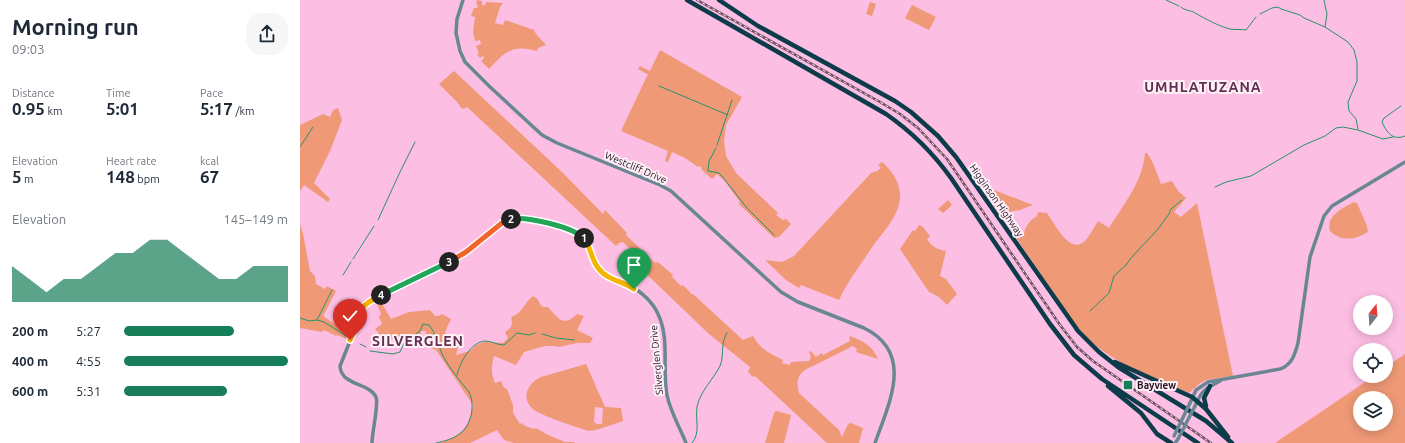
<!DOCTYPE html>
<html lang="en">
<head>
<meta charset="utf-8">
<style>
  :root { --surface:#fff; --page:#f6f6f7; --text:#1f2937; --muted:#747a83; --accent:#167e58 }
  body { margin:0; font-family:Ubuntu,sans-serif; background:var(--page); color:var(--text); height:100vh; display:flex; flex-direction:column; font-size:15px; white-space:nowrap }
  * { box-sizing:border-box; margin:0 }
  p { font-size:13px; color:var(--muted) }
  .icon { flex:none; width:22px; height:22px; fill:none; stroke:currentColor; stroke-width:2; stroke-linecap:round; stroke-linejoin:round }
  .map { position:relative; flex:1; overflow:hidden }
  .panel { display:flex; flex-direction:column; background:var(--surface); width:300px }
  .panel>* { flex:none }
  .needle { width:26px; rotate:17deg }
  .fabs { position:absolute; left:1053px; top:295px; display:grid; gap:8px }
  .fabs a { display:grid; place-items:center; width:40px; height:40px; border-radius:50%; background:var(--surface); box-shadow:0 2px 10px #0003; font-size:20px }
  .pin { position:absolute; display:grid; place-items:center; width:34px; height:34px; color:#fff; margin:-41px -17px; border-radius:50% 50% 50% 0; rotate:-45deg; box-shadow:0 0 4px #0007 }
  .pin .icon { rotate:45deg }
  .km { position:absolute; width:20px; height:20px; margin:-10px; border-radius:50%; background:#222; color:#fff; font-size:11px; line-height:20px; text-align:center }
  .round { display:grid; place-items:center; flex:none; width:42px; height:42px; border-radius:16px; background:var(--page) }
  .headline { display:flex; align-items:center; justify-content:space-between; height:68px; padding:0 12px }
  h1 { font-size:22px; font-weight:700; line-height:30px }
  .figures { display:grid; grid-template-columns:repeat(3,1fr); gap:6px; height:68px; padding:4px 12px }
  .figures div { display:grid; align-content:center }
  .figures b { font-size:17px; font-weight:700 }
  .figures small { font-size:11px; font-weight:400 }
  .figures p { font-size:11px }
  .chart { height:112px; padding:8px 12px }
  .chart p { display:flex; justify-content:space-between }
  .chart svg { width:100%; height:72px; margin-top:4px; fill:var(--accent); opacity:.7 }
  ul { padding:0 12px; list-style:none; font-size:13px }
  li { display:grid; grid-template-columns:64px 48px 1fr; align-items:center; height:30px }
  li i { height:10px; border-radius:5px; background:var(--accent) }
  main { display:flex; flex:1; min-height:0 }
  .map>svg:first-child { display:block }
</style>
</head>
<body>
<main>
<section class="panel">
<div class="headline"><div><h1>Morning run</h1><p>09:03</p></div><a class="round"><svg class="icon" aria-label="share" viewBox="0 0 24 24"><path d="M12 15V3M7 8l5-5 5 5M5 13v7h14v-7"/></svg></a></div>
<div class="figures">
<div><p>Distance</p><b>0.95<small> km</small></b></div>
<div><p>Time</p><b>5:01</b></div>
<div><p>Pace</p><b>5:17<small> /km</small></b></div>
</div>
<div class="figures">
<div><p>Elevation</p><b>5<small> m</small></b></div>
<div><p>Heart rate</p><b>148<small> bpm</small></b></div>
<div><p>kcal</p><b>67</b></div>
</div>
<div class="chart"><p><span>Elevation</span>145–149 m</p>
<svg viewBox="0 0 160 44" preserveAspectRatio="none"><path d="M0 44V22L10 30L20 38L30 30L40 30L50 22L60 14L70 14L80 6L90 6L100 14L110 22L120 30L130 30L140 22L150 22L160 22V44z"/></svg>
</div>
<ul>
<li><b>200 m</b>5:27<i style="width:67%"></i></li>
<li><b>400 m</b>4:55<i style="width:100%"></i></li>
<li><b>600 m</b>5:31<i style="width:63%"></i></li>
</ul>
</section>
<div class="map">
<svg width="1105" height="443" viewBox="0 0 1105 443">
  <rect width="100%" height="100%" fill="#fcbee3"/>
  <path fill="#ef9976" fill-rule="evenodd" d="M 177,0 L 182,1 L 182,5 L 185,5 L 186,2 L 203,3 L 200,7 L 195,23 L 203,25 L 205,20 L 234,30 L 236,34 L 246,45 L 238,48 L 237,51 C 212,44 205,52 189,69 L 181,61 L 184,58 L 183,56 L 180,58 L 177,54 L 179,53 L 176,46 L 181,44 L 180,40 L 175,41 L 173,32 L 175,17 L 171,16 L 174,8 L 177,8 L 178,5 L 176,4 Z
    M 570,2 L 576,4 L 572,16 L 566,14 Z
    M 612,5 L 636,17 L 629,30 L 605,18 Z
    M 360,50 L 442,97 L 426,125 L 424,141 L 426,156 L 436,173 L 478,213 L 476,215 L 483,220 L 486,219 L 491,224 L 479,237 L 474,238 L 439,204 L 440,202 L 424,180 L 417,174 L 412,179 L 401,169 L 402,168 L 399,166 L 398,167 L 385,158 L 372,152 L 368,162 L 365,161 L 368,151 L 321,131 L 347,76 L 349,75 L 338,69 L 340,66 L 350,71 Z
    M 154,71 L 263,173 L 303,214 L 305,210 L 327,233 L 326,235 L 355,263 L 358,262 L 373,275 L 372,277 L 381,286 L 383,285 L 390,292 L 390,293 L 394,295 L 443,340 L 453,336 C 460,349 470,354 483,360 L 482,363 L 490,365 L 491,362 L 509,361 L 511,357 L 509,352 L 511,351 L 516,357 L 522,353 L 523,355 L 550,341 L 549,336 C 562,340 573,346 578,359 L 556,352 L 557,349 L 553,346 L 505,370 C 496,376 497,384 499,393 L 539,430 L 542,437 L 548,424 L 551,423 L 563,428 L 559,443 L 527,443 L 455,376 L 453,377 L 448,372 L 450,367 L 409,334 L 336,264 L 340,259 L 323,242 L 319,243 L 316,246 L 167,107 L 162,109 L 157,102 L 139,84 Z
    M 38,108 L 42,120 L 30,151 L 14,183 L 30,199 L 28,202 L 4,185 L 0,191 L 0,125 L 23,114 L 30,117 L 33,110 Z
    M 845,153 L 847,153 L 853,163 L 861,184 L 872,181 L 878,191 L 886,198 L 874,212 L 881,217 L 897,203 L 933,376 L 906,380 L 899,384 L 889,393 C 861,380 827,369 802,350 C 793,344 785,335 777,327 L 686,194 L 687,190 L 691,189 L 733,205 L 720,210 L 708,212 L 710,220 L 719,235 L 723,235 C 726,226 729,221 737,216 L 738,212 L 745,213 L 746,212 C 755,223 770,257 786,240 C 791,234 794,227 798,221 L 809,228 C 824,204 843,181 845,153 Z
    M 582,162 C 593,172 601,183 600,199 C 598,217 583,232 573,246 C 561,264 548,281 539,300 L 501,285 L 499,288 L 486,280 L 465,260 L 482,262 L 494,256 L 572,172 L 573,173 L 575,171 L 576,172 L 581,168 L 578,165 Z
    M 648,200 L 652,205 L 643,213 L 638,209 Z
    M 1054,202 L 1057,203 L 1067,226 L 1068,232 C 1056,240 1041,242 1030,231 C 1026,215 1043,208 1054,202 Z
    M 0,224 L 3,234 L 10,271 L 15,276 L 16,284 L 25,289 L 27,286 L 36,291 L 23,316 L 49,334 L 47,339 L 37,335 L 36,336 L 24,330 L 22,332 L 0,328 Z
    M 619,225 L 623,227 L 630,236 L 627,239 C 632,247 637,249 646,251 L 640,276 L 646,279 L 657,294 L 647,305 L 639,297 L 629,292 L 600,249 L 613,230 L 615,231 Z
    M 233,296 C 240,299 238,304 243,307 L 248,307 C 258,318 263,328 277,314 L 284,316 L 277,330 L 293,338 L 290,343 L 277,343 L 259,347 L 255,346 L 245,346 L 224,352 L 216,365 L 194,356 C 191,367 191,374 195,383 L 201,381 L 204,388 L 207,389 L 213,405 L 213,413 L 220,424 L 222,423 L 225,426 L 234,429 L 236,428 L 248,435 L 265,442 L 274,442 L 275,443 L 214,443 L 204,440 L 197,430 L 170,443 L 138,443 C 161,437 169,428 173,405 L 136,350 L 126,346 L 126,331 L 121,331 L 120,338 L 82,339 L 81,336 L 75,329 L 82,324 L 79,317 L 81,314 L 77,304 L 81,302 L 91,319 L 109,312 L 130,310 L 135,316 L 139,316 L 142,314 L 151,319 L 145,332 L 149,339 L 152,337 L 160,340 L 156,355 L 170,351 L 176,345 L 184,342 L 203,343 L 208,338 L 205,332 C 212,328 213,324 211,317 C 222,314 224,303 233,296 Z
    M 1105,354 L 1105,443 L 975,443 L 1074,376 L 1086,376 L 1086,367 ZM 1060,398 L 1086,398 L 1086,424 L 1060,424 Z
    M 286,364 L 305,407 L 321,408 L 323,421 L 296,430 L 289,431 C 279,428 239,415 233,409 C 220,398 228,383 241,377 ZM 295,407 L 303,408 L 302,424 L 297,424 L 294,422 Z
    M 476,411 L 491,415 L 484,443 L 465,443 L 474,413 Z"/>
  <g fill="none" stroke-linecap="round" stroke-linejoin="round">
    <path stroke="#289268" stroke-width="1" d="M 866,0 L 879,6
      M 1024,0 L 1027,14 L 1025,27
      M 881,7 C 885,11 891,10 895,13 C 906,19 918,26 930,29 C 935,30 941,29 946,30 L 956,17
      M 960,14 L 972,8 L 978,7 L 981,9 L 1000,15 L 1004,18 L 1025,27 L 1048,42 L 1054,50 L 1057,62 L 1057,81 L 1048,102 L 1049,111 L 1056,119 L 1058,129
      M 359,86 L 428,115
      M 1101,106 L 1084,118 L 1082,122 C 1087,133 1093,141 1105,136
      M 417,145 L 432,100
      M 0,147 L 13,127
      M 416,148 L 409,161 L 408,171 L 419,173 L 421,175 L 447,208 L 474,235
      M 915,187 L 926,182 L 951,176 L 1004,145 L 1025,136 L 1036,128 L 1043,127 L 1058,130 L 1083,139 L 1093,137
      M 78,220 L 100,172 L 115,142
      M 53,259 L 74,226
      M 43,275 L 51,262
      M 790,311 L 809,293 L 814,276 L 826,265 L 831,258 L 858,229 L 869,214 L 871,209 L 882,200
      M 0,318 L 9,321 L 17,320 L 24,322 L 48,337
      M 17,320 L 32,290
      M 242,334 L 256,338 L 274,340
      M 60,344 L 66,347
      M 70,351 L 93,354 L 100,352 L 104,343 L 120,331 L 123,324 L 129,325 C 137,335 138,346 143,356 C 150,369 160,381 169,392 C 175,404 172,423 162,432 C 154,439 145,441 136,443
      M 157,375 C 160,362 171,342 185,341 C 192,341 197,345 204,345 L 217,333 L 229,335 L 235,333
      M 392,443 C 401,433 395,419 397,407 C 400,391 413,380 420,366 C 423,360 422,352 423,345 C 423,341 425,337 427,333"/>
    <path stroke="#698793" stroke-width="3.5" d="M 163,0 L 157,19 L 156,33 L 160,51 L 165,62 L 189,86 L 242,135 L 257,143 L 360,185 L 371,191 L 481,292 L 498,302 L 564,328 C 615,353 589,403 575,443
      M 890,403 L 896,390 L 908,382 L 980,369 C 992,365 995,354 998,343 L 1010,257 L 1024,216 L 1032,206 L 1105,162
      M 895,406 C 903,388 905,390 920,381
      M 72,443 C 72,432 79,404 76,397 C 69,382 41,386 40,366 L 64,306 L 69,302 L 76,298 L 161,255 L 202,223 C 205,221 208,219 213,218 C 226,216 276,228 285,239 C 293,249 292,264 303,273 C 309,278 316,279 322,282 C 336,287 352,300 358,314 C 370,338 362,369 367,395 C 370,411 380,428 386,443
      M 875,443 L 878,439"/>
    <path stroke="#0c3b49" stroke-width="4.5" d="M 387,0 L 586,114 C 612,132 633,153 651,178 L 750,324 L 774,355 L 802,379 L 898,443
      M 419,0 L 458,26 L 595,101 L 611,112 L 638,136 L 656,157 L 778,331 L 799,352 L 818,367 L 906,421 L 932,443
      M 815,362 L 892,397 L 906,409 L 928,437
      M 808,386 L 841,413 L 857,434 L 871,443
      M 906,406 L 904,398 L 910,386"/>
    <defs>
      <path id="rail" d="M 397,0 L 580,102 L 600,114 L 618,128 L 647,159 L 760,325 L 777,347 L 793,361 L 911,443"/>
    </defs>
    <use href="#rail" stroke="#704c62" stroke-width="2.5"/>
    <use href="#rail" stroke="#fef1f8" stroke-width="1" stroke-dasharray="3" stroke-linecap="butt"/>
    <path stroke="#698793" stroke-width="3.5" d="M 874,436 L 890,403
      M 878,439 L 895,406"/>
  </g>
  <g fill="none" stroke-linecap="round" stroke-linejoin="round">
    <defs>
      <path id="split-1" d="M 284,238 C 291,247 291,260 299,269 C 307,280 323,281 334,289"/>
      <path id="split-2" d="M 211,219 C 227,216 272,227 284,238"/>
      <path id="split-3" d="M 149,262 L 166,252 L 202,223 L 211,219"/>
      <path id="split-4" d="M 81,295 L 149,262"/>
      <path id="split-5" d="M 50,340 L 64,306 L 69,302 L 81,295"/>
    </defs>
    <use href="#split-1" stroke="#fff" stroke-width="8"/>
    <use href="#split-2" stroke="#fff" stroke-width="8"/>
    <use href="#split-3" stroke="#fff" stroke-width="8"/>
    <use href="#split-4" stroke="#fff" stroke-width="8"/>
    <use href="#split-5" stroke="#fff" stroke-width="8"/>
    <use href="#split-1" stroke="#f5b400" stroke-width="5"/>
    <use href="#split-2" stroke="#22a559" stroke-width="5"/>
    <use href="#split-3" stroke="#f0652b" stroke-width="5"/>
    <use href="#split-4" stroke="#22a559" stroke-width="5"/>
    <use href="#split-5" stroke="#f5b400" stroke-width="5"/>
  </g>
  <rect fill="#167e58" stroke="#fef1f8" stroke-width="1.5" x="823" y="380" width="10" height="10" rx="2"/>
  <g text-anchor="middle" stroke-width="4" stroke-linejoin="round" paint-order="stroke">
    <g font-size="10" fill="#250f1d" stroke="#fef1f8">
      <text transform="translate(336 167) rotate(23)" y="4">Westcliff Drive</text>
      <text transform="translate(697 200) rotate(55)" y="4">Higginson Highway</text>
      <text transform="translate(356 360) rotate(-95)" y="4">Silverglen Drive</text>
    </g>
    <g font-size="10" font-weight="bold" fill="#250f1d" stroke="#fef1f8" text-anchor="start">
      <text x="837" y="389">Bayview</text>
    </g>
    <g font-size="14" font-weight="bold" letter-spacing="1" fill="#622f50" stroke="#fef1f8">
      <text x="903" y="92">UMHLATUZANA</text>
      <text x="118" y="346">SILVERGLEN</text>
    </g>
  </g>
</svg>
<div class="fabs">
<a><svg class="needle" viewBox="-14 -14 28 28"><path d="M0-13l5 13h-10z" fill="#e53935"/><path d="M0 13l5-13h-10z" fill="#747a83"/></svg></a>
<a><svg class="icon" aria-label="locate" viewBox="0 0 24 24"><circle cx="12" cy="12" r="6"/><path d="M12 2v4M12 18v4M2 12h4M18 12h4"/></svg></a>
<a><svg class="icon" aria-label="layers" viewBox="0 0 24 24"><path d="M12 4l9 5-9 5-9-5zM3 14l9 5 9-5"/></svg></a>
</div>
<div class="pin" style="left:334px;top:289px;background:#1e9e55"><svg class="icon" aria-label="arrive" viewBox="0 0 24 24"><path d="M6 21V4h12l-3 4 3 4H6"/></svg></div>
<div class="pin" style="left:50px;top:340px;background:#d93025"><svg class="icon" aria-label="check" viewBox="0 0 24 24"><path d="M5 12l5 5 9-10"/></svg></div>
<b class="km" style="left:284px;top:238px">1</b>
<b class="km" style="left:211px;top:219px">2</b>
<b class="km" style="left:149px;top:262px">3</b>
<b class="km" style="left:81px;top:295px">4</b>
</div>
</main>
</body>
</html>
